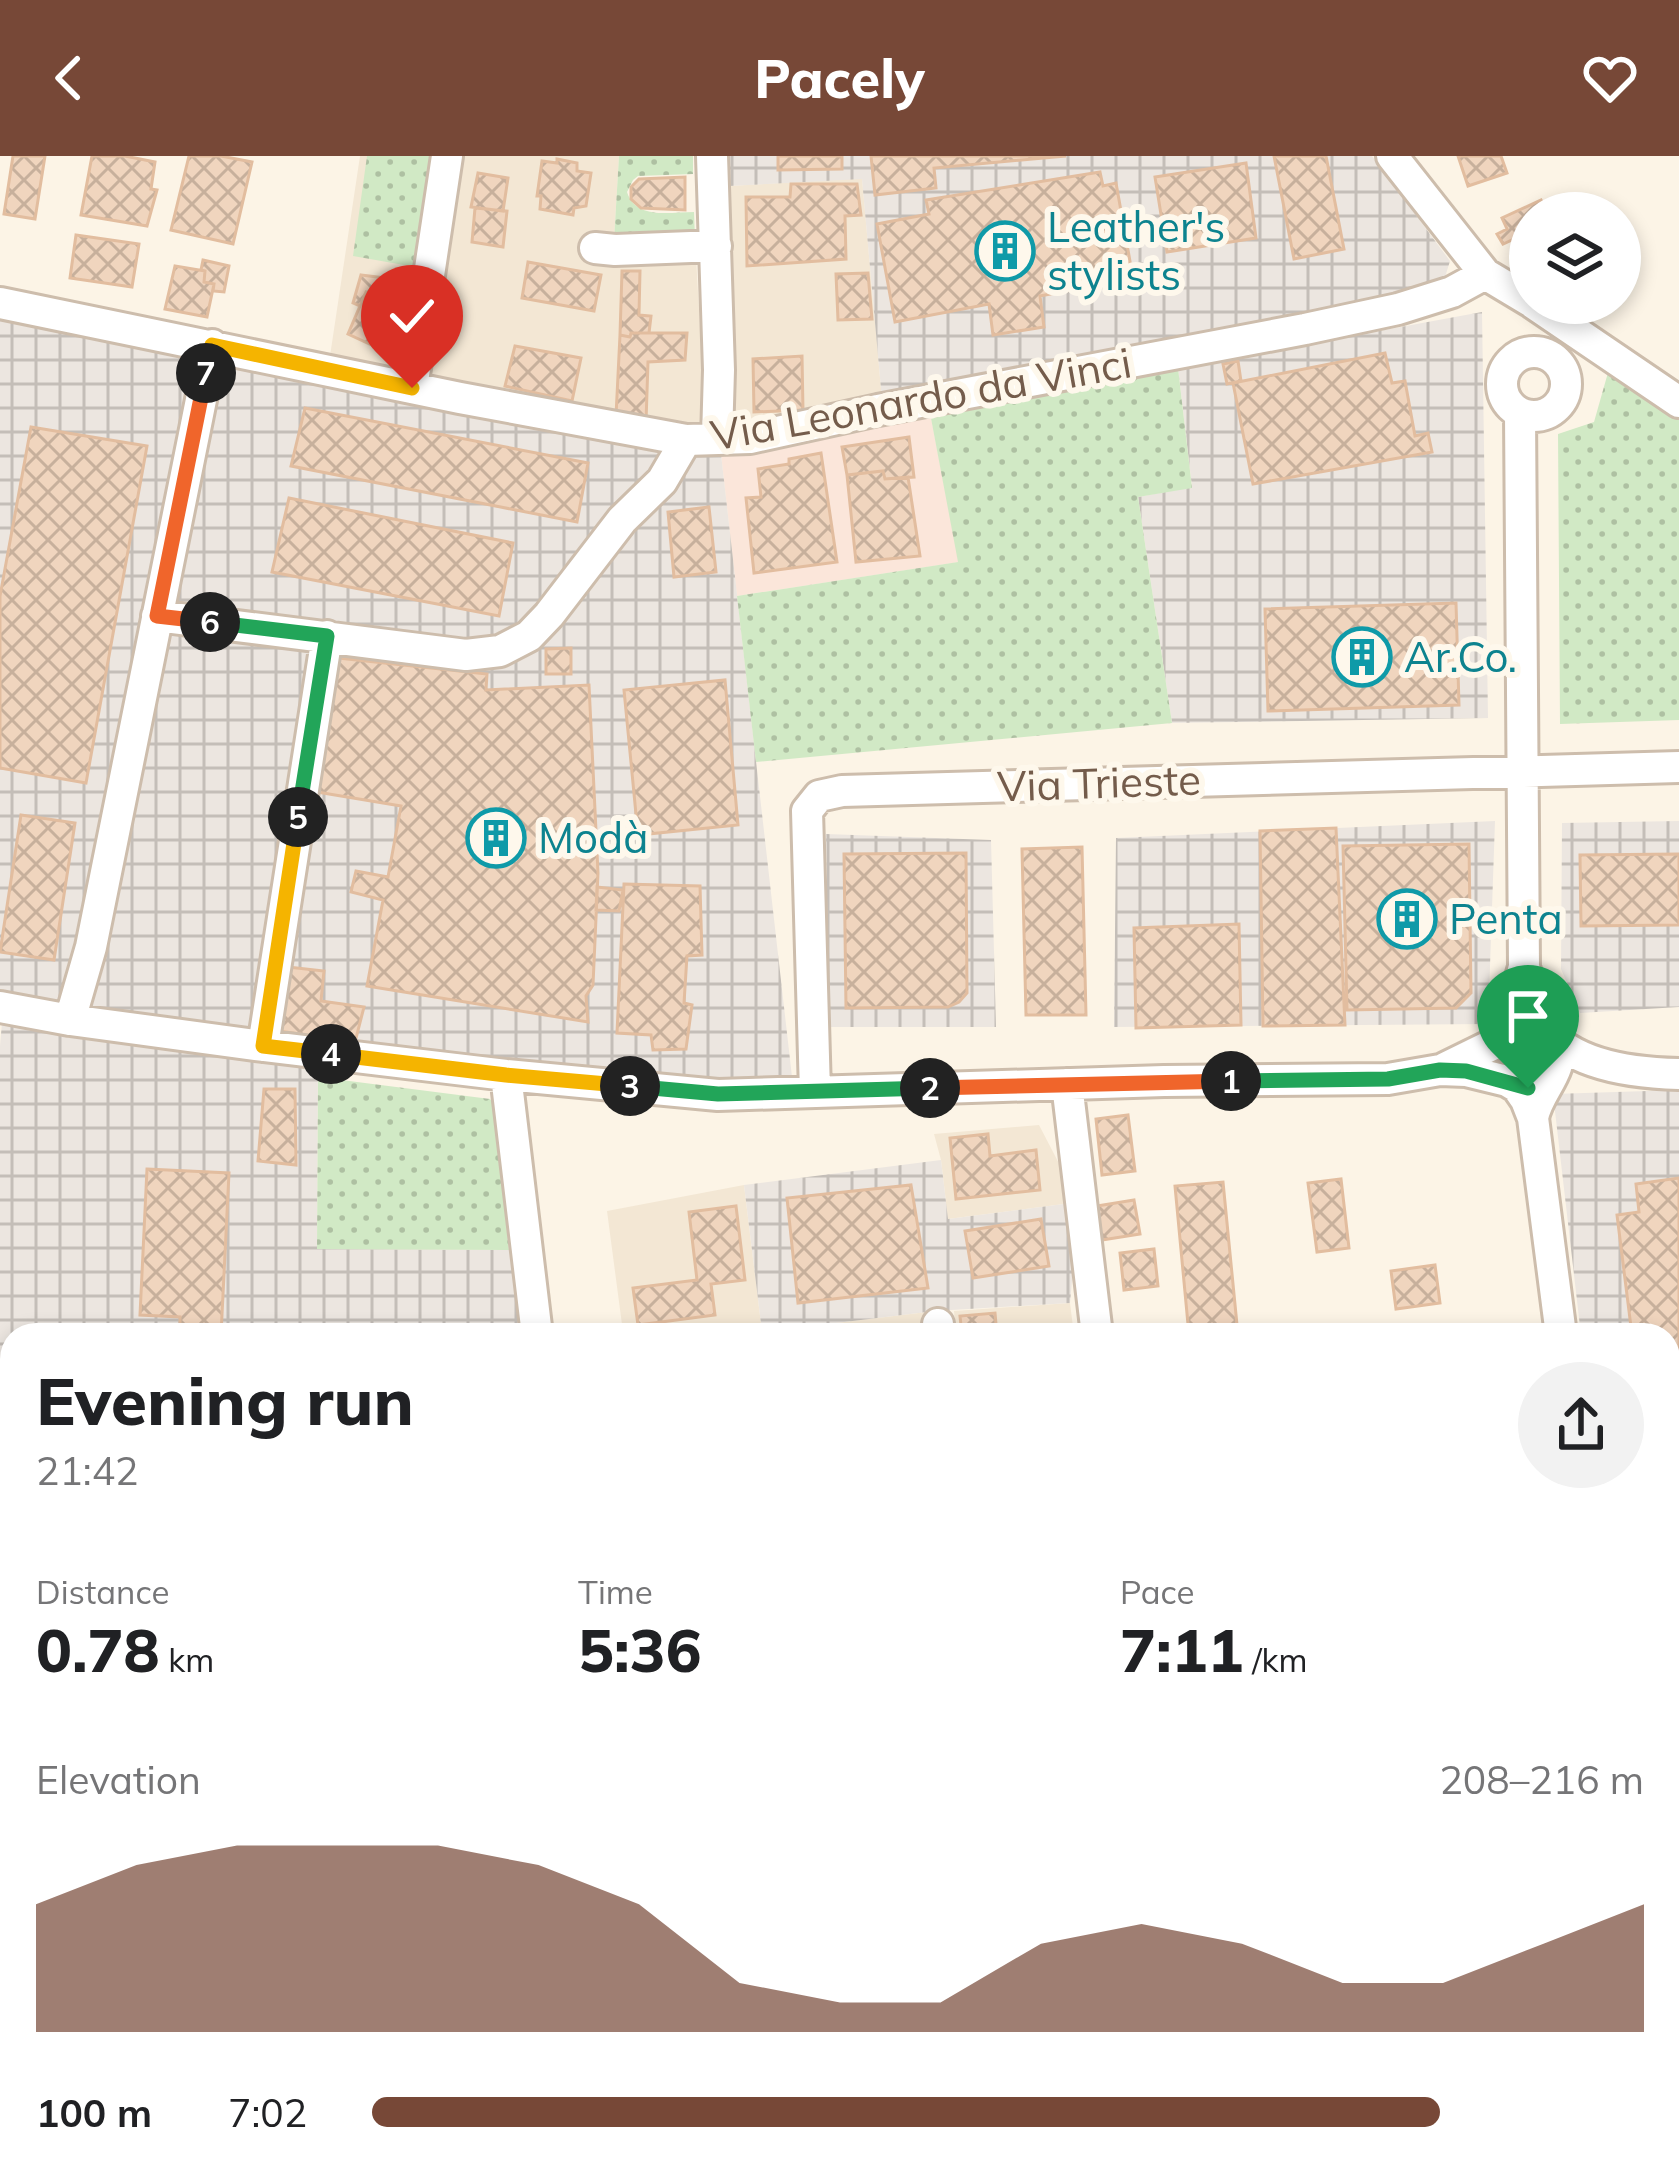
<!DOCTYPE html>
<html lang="en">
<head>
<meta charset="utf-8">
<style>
  :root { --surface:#fff; --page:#f2f2f2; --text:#202124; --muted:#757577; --accent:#774837 }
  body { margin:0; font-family:Mulish,sans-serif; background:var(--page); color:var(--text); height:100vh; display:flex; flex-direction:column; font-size:45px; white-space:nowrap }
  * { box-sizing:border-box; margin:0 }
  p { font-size:39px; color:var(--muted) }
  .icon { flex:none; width:66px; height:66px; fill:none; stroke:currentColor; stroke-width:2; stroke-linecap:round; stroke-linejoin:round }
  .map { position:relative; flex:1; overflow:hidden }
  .panel { position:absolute; left:0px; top:1167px; width:1680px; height:858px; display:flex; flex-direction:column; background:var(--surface); border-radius:36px 36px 0 0; box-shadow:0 6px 18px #0003 }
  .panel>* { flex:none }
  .fabs { position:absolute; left:1509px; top:36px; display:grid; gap:24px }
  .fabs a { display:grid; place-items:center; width:132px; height:132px; border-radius:50%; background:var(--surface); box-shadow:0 6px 18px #0003; font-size:60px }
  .pin { position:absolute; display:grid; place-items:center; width:102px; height:102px; color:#fff; margin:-123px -51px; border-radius:50% 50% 50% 0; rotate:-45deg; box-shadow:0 0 12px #0007 }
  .pin .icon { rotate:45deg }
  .km { position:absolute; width:60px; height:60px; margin:-30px; border-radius:50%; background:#222; color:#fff; font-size:33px; line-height:60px; text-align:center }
  .round { display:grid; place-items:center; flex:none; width:126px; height:126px; border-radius:63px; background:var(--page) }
  .summary { display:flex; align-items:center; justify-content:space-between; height:204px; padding:0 36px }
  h1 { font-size:66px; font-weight:800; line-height:90px }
  .metrics { display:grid; grid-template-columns:repeat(3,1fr); gap:18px; height:204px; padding:12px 36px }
  .metrics div { display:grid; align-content:center }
  .metrics b { font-size:60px; font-weight:800 }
  .metrics small { font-size:33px; font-weight:400 }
  .metrics p { font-size:33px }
  .chart { height:336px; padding:24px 36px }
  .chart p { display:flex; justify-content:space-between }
  .chart svg { width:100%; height:216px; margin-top:12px; fill:var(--accent); opacity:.7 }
  ul { padding:0 36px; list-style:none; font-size:39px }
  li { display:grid; grid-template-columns:192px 144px 1fr; align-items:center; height:90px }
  li i { height:30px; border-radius:15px; background:var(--accent) }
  header { display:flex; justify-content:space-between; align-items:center; height:156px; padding:0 36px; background:var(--accent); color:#fff; font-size:54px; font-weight:800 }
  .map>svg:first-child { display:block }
</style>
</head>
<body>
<header><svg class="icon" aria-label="back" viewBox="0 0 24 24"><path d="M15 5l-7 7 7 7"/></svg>Pacely<svg class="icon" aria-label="heart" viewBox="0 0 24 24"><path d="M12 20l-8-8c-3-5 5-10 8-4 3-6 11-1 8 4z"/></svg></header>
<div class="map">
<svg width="1679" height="2025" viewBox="0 0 1679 2025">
  <defs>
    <pattern id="industrial-grid" width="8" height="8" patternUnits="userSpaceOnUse" patternTransform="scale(3)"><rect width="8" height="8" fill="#ece6e0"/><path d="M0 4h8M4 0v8" fill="none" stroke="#c4beb8"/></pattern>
    <pattern id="green-dots" width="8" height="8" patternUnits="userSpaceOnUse" patternTransform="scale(3)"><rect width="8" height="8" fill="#d1e9c5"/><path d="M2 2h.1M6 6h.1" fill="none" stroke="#aec0a2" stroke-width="1.8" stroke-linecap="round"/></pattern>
    <pattern id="building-cross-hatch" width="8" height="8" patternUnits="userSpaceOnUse" patternTransform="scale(3)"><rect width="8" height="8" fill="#f0d5be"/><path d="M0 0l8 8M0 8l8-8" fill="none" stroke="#c7b09c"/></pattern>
  </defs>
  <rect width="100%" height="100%" fill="#fcf4e6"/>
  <path fill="#f3e7d4" d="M 360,0 L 619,0 L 614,84 L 695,83 L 705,261 L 699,271 L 646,266 L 330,200 Z
    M 862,22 L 882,244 L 742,274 L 733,266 L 729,30 Z
    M 1039,969 L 1079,1046 L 948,1063 L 941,1004 L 934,978 Z
    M 744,1029 L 762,1176 L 935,1155 L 937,1179 L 607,1179 L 623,1176 L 607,1055 Z
    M 1070,1147 L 1074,1179 L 956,1179 L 954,1155 Z
    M 0,1277 L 12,1277 L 12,2013 L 626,2013 L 628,2025 L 0,2025 Z
    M 1679,1492 L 1679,1662 L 1668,1663 L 1668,1493 Z
    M 644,2013 L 990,2013 L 991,2025 L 645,2025 Z
    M 1026,2013 L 1266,2013 L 1245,2016 L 1245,2025 L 1027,2025 Z
    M 1453,2013 L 1637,2013 L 1638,2025 L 1455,2025 Z"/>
  <path fill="#fbe6da" d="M 930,257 L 959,406 L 737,440 L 721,298 Z"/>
  <path fill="url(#industrial-grid)" d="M 727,0 L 1372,0 L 1450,105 L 1442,131 L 882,244 L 862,23 L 729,30 Z
    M 1482,156 L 1488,562 L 1172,567 L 1138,341 L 1192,331 L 1178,212 Z
    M 0,160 L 655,296 L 721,298 L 792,921 L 688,924 L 506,912 L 0,841 Z
    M 1495,665 L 1488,868 L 1114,871 L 1116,682 Z
    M 1679,665 L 1679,851 L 1580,857 L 1561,813 L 1562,667 Z
    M 826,678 L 991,684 L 996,871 L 829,871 Z
    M 3,855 L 318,903 L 317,1093 L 521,1094 L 532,1179 L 12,1179 L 12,1277 L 0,1277 L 0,890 Z
    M 1679,934 L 1679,1492 L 1668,1493 L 1668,1179 L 1581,1179 L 1553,938 Z
    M 941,1004 L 948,1063 L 1079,1046 L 1070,1147 L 935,1155 L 762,1176 L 744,1029 Z
    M 1679,1692 L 1679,2022 L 1664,2023 L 1664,2013 L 1668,2013 L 1668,1693 Z"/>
  <path fill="url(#green-dots)" d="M 367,0 L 437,0 L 421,112 L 353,100 Z
    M 619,0 L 693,0 L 693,18 L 638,20 L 633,24 L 627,36 C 636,64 669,56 694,56 L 695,83 L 614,84 Z
    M 1178,212 L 1192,332 L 1138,341 L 1172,567 L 756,606 L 737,440 L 958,406 L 930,257 Z
    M 1609,213 L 1679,261 L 1679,564 L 1560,568 L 1558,278 L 1594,266 Z
    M1510 899a17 17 0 1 1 34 0a17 17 0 1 1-34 0Z
    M 318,921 L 490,943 L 494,949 L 509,1094 L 317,1093 Z
    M 1679,1789 L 1679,1850 L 1668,1851 L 1668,1790 Z"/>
  <path fill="url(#building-cross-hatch)" stroke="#e2bd9f" stroke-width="3" d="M 13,0 L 45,0 L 35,63 L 4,58 Z
    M 92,0 L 125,0 L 155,6 L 151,33 L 157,34 L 147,70 L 81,59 Z
    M 189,0 L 221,0 L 252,6 L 233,88 L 171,74 Z
    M 778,0 L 842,0 L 842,13 L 778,14 Z
    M 871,0 L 1066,0 L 934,12 L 936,32 L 875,39 Z
    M 1274,0 L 1326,0 L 1344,93 L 1294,103 Z
    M 1458,0 L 1501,0 L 1507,17 L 1468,30 Z
    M 557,3 L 577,7 L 577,15 L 591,17 L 586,50 L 574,52 L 573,59 L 540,53 L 541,40 L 537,40 L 542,5 L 557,7 Z
    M 1246,7 L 1256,82 L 1167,96 L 1155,21 Z
    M 1100,16 L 1103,30 L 1116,27 L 1133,122 L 1040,140 L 1044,171 L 993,179 L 989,148 L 895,166 L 877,68 L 929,58 L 926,44 Z
    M 478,17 L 508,22 L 503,55 L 471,51 Z
    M 685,21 L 685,54 L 641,52 L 631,43 L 631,31 L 639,23 Z
    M 791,28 L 857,28 L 861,59 L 845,60 L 846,103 L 747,110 L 746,41 L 790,41 Z
    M 1541,44 L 1547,57 L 1530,57 L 1530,89 L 1517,95 L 1512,84 L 1503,88 L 1497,78 L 1507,73 L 1502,62 Z
    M 475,52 L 507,55 L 503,91 L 472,86 Z
    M 76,79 L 139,88 L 132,131 L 70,122 Z
    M 203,104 L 229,110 L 224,136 L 213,135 L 214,128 L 204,126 L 205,115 L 201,114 Z
    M 528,106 L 601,119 L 594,155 L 522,142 Z
    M 175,110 L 205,115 L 204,126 L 214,128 L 207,161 L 165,153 Z
    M 622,115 L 640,115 L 639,159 L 651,160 L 649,177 L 631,177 L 630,181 L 620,179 Z
    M 868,117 L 872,163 L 838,164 L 836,118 Z
    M 361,119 L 402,124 L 400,142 L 396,141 L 394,147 L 366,136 L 360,150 L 353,147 Z
    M 366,136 L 394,147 L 376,191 L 348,178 Z
    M 631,177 L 687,177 L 685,204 L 648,206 L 646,266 L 616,260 L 620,179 L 630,181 Z
    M 515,190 L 581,202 L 572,245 L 505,230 Z
    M 1385,197 L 1392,227 L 1405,225 L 1415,280 L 1428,277 L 1432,296 L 1253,328 L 1233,227 Z
    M 802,200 L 803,254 L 754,256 L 753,203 Z
    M 1238,205 L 1241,225 L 1227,228 L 1223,208 Z
    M 305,252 L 588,307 L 577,366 L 291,310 Z
    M 31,271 L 147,290 L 86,627 L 0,612 L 0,440 Z
    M 909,281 L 914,321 L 885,323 L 883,315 L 847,319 L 842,291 Z
    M 821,297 L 837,406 L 754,417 L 746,342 L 761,341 L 758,313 L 789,308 L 789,303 Z
    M 883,315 L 885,323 L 908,321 L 920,400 L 856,406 L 847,319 Z
    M 289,342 L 513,387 L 499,460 L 272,416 Z
    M 709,351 L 716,416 L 674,421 L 668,356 Z
    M 1456,447 L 1459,549 L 1268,555 L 1265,453 Z
    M 571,492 L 571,518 L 546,518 L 546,493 Z
    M 338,502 L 487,518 L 486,534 L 589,529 L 598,717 L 593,829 L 586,840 L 588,866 L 367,830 L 383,744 L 351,736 L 356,715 L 388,721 L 401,650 L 317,636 Z
    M 725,524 L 738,669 L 638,679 L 624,534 Z
    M 21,659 L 75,667 L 54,804 L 0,796 Z
    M 1336,672 L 1345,869 L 1263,870 L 1260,675 Z
    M 1469,688 L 1471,837 L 1456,852 L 1347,854 L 1343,690 Z
    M 1082,691 L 1086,859 L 1026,859 L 1022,693 Z
    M 966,697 L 967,837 L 959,846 L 948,851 L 846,852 L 844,698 Z
    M 1679,698 L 1679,769 L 1581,770 L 1580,699 Z
    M 624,728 L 700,730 L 702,799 L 687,800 L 684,847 L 692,849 L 686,893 L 653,894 L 651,879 L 617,877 Z
    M 597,731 L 623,734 L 619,755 L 596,754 Z
    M 1239,768 L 1241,869 L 1136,872 L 1134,772 Z
    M 288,811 L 324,815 L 321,845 L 364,851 L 355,886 L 279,875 Z
    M 264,933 L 295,933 L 296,1009 L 258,1005 Z
    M 1128,959 L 1135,1015 L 1102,1019 L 1096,963 Z
    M 988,978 L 990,1000 L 1036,994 L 1040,1034 L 956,1043 L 950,982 Z
    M 147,1013 L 229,1017 L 221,1179 L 180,1179 L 180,1161 L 140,1159 Z
    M 1679,1022 L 1679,1229 L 1668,1231 L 1668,1179 L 1632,1179 L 1617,1059 L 1639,1056 L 1636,1028 Z
    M 1341,1023 L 1349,1092 L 1317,1096 L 1308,1027 Z
    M 1223,1026 L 1238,1179 L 1189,1179 L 1175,1030 Z
    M 911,1029 L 928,1132 L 798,1147 L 787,1042 Z
    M 1134,1044 L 1140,1078 L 1102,1084 L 1097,1050 Z
    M 736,1050 L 745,1124 L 711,1128 L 715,1159 L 638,1169 L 633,1132 L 697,1124 L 689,1056 Z
    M 1041,1063 L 1049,1110 L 973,1122 L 965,1075 Z
    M 1154,1093 L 1158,1130 L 1124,1134 L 1120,1097 Z
    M 1435,1109 L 1440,1147 L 1396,1153 L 1391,1115 Z
    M 995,1157 L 997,1179 L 962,1179 L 960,1160 Z
    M 916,1170 L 917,1179 L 887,1179 L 886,1173 Z
    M 1679,1273 L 1679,1379 L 1668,1380 L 1668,1274 Z
    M 1679,1379 L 1679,1446 L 1668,1448 L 1668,1380 Z
    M 1679,1602 L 1679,1643 L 1668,1644 L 1668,1604 Z
    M 1679,1711 L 1679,1779 L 1676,1779 L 1668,1712 Z
    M 1679,1872 L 1679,1989 L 1668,1873 Z
    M 223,2013 L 251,2013 L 251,2025 L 223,2025 Z
    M 1059,2013 L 1095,2013 L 1095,2025 L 1041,2025 L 1041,2020 L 1060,2019 Z
    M 1113,2013 L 1146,2013 L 1147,2025 L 1114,2025 Z
    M 1541,2013 L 1572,2013 L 1573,2019 L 1542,2021 Z
    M 1597,2013 L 1625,2013 L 1625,2018 L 1598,2022 Z"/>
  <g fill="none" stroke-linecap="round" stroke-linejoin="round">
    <defs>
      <path id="minor" d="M 712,0 L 719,214 L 717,283
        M 1392,0 L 1485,118 L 1530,145
        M 595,92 L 615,94 L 716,90
        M 0,147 L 460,242 L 686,284 L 750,282 L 878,254 L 1305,173 L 1398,153 L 1452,136 L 1485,118
        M 1533,147 L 1679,246
        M1502 228a32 32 0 1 1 64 0a32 32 0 1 1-64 0Z
        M 412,232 L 447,0
        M 157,460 L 466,499 L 500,495 L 529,480 L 549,459 L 622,364 L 662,325 L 686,284
        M 1524,811 C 1530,830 1534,859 1546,874 C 1574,910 1636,917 1679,918
        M 0,851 L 70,864 L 263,890 L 506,919 L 718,939 L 1164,925 L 1388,923 L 1440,914 L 1466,915 L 1507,925 L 1517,931 L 1526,944 L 1533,962 L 1561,1179
        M 70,864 L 91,791 L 212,189
        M 263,890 L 327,480
        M 1445,912 L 1498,886 L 1505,877 L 1524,811 L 1520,258
        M 506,919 L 537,1179
        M 1067,928 L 1097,1179
        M 815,936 L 807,655 L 819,640 L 842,635 L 1679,611
        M 1533,962 C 1538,934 1565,916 1557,887
        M 938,1168 L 939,1179
        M 1668,1679 L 1679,1677
        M 0,1702 L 12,1702
        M 81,2013 L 81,2025
        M 263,2013 L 263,2025
        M 630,2013 L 631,2025
        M 1008,2013 L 1009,2025
        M 1182,2013 L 1183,2025
        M 1523,2013 L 1524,2025
        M 1646,2013 L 1647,2025
        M 456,2025 L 456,2013"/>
    </defs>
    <use href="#minor" stroke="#cdbdac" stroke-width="36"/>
    <use href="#minor" stroke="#fff" stroke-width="30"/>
  </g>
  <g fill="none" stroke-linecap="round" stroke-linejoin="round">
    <defs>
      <path id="split-1" d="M 1231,925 L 1388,923 L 1440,914 L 1466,915 L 1528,932"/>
      <path id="split-2" d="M 930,932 L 1231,925"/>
      <path id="split-3" d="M 630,930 L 718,938 L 930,932"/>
      <path id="split-4" d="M 331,898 L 506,919 L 630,930"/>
      <path id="split-5" d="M 298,661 L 263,890 L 331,898"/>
      <path id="split-6" d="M 210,466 L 327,480 L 298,661"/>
      <path id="split-7" d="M 206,217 L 157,460 L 210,466"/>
      <path id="split-8" d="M 206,217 L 212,189 L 412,232"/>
    </defs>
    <use href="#split-1" stroke="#fff" stroke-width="24"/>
    <use href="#split-2" stroke="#fff" stroke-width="24"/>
    <use href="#split-3" stroke="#fff" stroke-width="24"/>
    <use href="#split-4" stroke="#fff" stroke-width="24"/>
    <use href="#split-5" stroke="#fff" stroke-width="24"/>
    <use href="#split-6" stroke="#fff" stroke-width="24"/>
    <use href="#split-7" stroke="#fff" stroke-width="24"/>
    <use href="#split-8" stroke="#fff" stroke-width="24"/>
    <use href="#split-1" stroke="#22a559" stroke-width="15"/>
    <use href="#split-2" stroke="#f0652b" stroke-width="15"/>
    <use href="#split-3" stroke="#22a559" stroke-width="15"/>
    <use href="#split-4" stroke="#f5b400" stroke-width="15"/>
    <use href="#split-5" stroke="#f5b400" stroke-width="15"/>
    <use href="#split-6" stroke="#22a559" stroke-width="15"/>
    <use href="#split-7" stroke="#f0652b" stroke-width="15"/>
    <use href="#split-8" stroke="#f5b400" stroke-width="15"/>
  </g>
  <defs>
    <symbol id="building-ring" viewBox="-11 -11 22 22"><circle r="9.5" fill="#fef8ec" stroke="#0f9aa8" stroke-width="1.5"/><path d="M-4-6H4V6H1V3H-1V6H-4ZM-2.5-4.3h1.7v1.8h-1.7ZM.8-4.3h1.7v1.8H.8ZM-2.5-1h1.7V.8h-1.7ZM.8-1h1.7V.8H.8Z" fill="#0f9aa8"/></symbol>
  </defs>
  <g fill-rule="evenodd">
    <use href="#building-ring" x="972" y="62" width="66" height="66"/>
    <use href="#building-ring" x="1329" y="468" width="66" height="66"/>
    <use href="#building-ring" x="463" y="649" width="66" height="66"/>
    <use href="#building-ring" x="1374" y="730" width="66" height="66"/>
  </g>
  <g text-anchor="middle" stroke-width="12" stroke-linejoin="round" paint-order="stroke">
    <g font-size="42" fill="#0d838f" stroke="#fef8ec" text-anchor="start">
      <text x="1047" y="86">Leather's<tspan x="1047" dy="48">stylists</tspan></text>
      <text x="1404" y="516">Ar.Co.</text>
      <text x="538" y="697">Modà</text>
      <text x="1449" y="778">Penta</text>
    </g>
    <g font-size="42" fill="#745c4b" stroke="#fef8ec">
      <text transform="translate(921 243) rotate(-10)" y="15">Via Leonardo da Vinci</text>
      <text transform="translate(1099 627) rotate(-2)" y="15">Via Trieste</text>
    </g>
  </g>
</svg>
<div class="fabs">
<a><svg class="icon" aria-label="layers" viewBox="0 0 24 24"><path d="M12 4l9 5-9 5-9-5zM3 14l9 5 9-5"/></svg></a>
</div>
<div class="pin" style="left:1528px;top:932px;background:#1e9e55"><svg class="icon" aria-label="arrive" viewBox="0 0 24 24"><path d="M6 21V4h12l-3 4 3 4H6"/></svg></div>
<div class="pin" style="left:412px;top:232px;background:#d93025"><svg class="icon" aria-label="check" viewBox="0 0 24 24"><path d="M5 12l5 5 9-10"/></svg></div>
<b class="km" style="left:1231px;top:925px">1</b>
<b class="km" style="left:930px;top:932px">2</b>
<b class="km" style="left:630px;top:930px">3</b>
<b class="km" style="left:331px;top:898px">4</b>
<b class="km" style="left:298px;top:661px">5</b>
<b class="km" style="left:210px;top:466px">6</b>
<b class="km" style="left:206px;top:217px">7</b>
<section class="panel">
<div class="summary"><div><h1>Evening run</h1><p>21:42</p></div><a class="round"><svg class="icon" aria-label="share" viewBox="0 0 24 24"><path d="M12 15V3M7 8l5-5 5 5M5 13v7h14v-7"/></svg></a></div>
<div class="metrics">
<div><p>Distance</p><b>0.78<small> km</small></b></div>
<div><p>Time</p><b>5:36</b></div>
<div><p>Pace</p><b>7:11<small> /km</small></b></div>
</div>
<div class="chart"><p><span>Elevation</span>208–216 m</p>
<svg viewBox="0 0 160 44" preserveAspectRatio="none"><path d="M0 44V18L10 10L20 6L30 6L40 6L50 10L60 18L70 34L80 38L90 38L100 26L110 22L120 26L130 34L140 34L150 26L160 18V44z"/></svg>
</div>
<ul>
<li><b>100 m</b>7:02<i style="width:84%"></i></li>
</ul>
</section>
</div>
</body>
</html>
